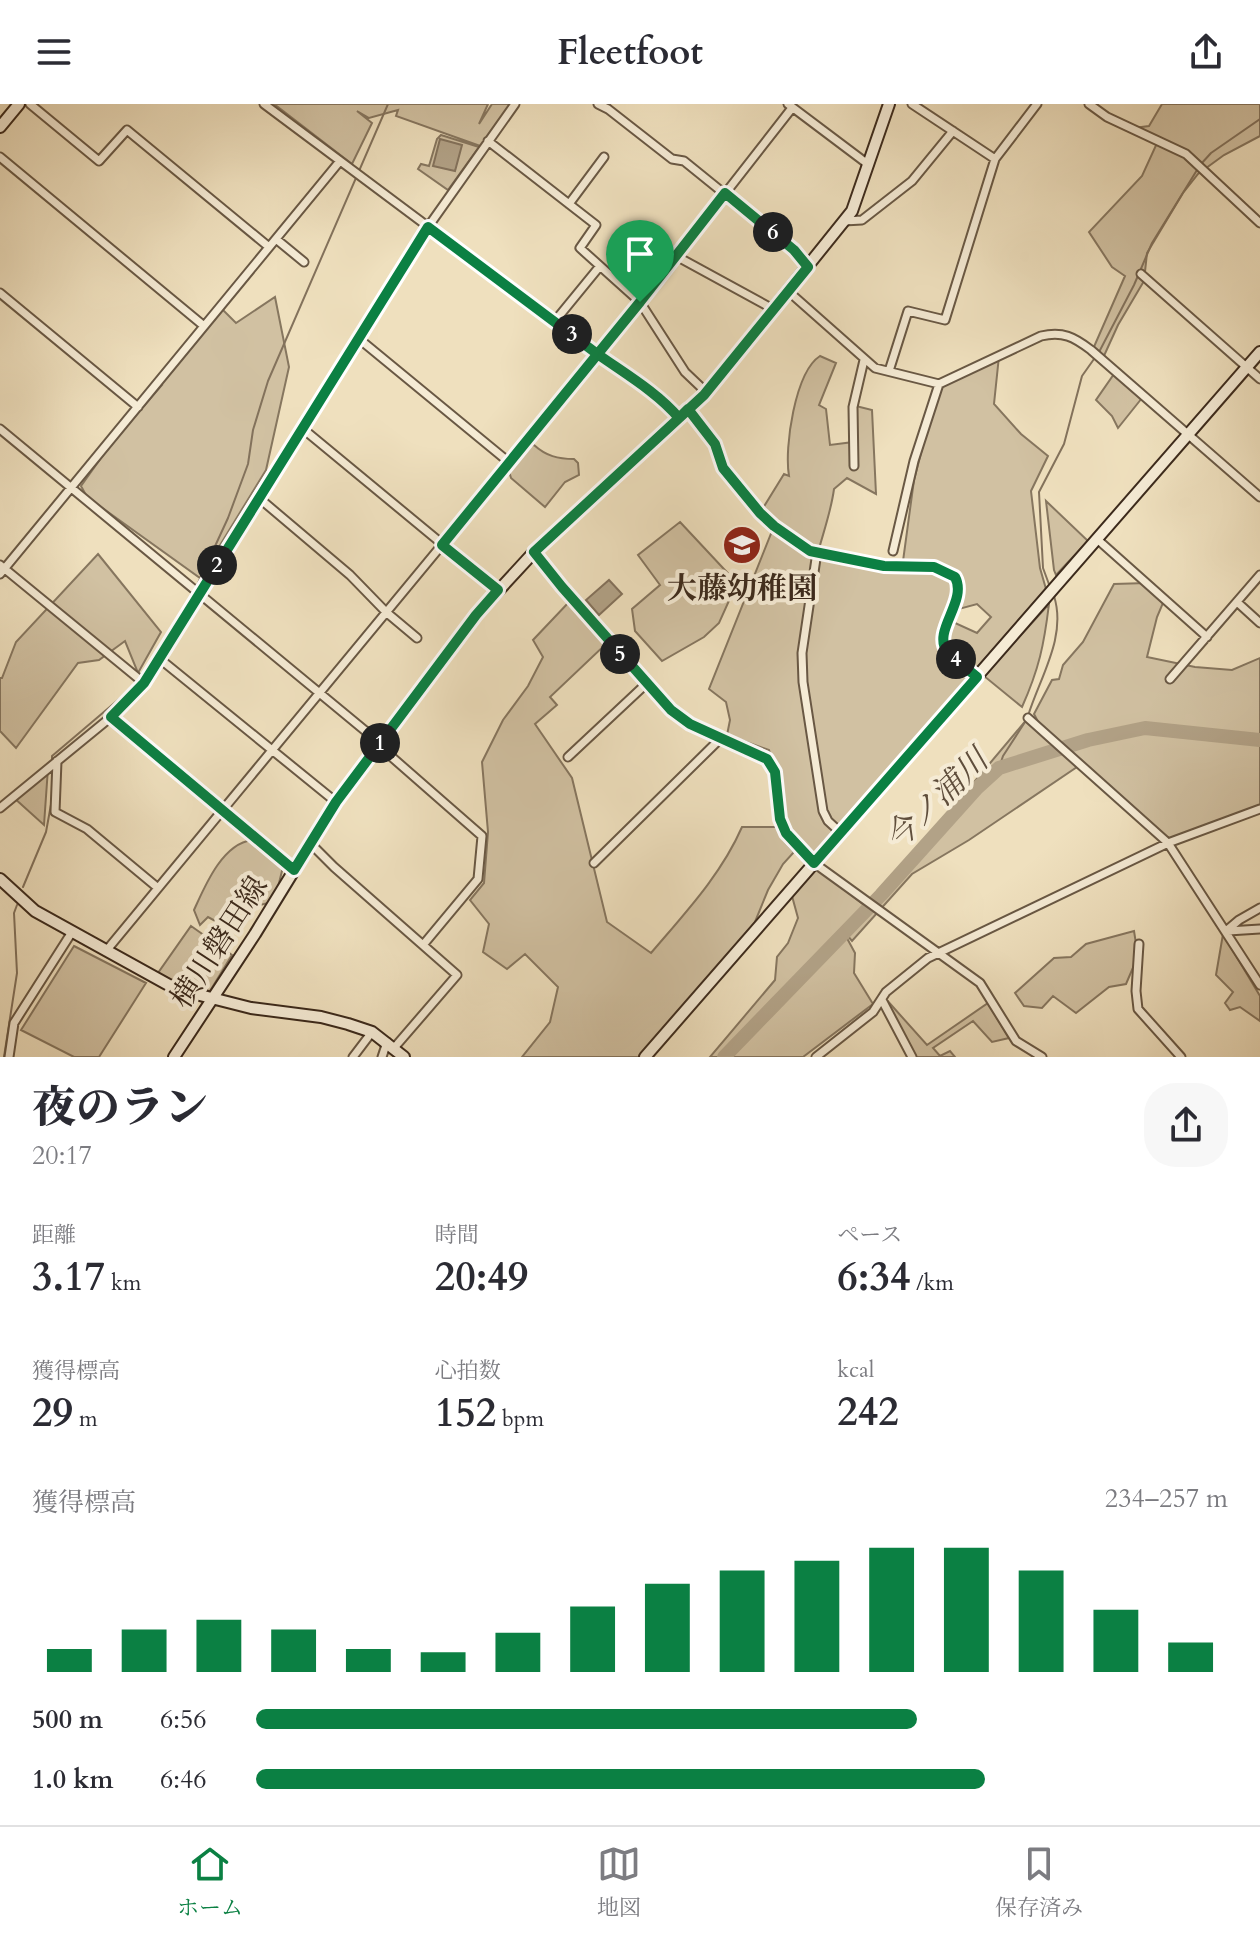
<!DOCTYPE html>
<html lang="ja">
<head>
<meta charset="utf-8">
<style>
  :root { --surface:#fff; --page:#f7f7f7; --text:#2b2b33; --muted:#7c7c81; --line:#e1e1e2; --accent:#0b8043 }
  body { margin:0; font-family:Cardo,"Noto Serif JP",serif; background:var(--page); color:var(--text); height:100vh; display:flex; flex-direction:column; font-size:30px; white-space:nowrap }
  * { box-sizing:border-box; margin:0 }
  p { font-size:26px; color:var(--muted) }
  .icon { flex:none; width:44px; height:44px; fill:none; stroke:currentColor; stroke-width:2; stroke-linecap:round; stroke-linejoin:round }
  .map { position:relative; height:953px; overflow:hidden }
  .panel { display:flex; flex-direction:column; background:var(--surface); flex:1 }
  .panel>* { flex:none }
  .pin { position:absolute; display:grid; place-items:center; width:68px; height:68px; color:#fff; margin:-82px -34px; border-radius:50% 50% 50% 0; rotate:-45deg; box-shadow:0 0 8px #0007 }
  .pin .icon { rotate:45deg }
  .km { position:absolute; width:40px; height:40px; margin:-20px; border-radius:50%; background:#222; color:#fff; font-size:22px; line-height:40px; text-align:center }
  .round { display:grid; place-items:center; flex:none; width:84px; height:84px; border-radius:32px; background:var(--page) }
  .overview { display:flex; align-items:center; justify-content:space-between; height:136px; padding:0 32px }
  h1 { font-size:44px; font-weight:800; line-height:60px }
  .metrics { display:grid; grid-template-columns:repeat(3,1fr); gap:12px; height:136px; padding:8px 32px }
  .metrics div { display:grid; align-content:center }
  .metrics b { font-size:40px; font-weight:800 }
  .metrics small { font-size:22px; font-weight:400 }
  .metrics p { font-size:22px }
  .chart { height:224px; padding:16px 32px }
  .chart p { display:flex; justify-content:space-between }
  .chart svg { width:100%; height:144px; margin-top:8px; stroke:var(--accent); stroke-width:6 }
  ul { padding:0 32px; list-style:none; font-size:26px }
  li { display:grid; grid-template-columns:128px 96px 1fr; align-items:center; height:60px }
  li i { height:20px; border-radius:10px; background:var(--accent) }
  header { display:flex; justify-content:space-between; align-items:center; height:104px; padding:0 32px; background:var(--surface); font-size:36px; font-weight:800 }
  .tabs { display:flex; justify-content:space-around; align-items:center; height:112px; border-top:2px solid var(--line); background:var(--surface); font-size:22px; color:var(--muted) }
  .tabs a { display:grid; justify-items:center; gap:4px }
  .tabs .active { color:var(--accent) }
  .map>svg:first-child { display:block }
</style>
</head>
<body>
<header><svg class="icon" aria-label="menu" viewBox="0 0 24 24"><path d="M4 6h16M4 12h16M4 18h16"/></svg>Fleetfoot<svg class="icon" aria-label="share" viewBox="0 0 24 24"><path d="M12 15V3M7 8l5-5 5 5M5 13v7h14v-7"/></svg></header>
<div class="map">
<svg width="1260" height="953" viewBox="0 0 1260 953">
  <rect width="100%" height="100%" fill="#efe0be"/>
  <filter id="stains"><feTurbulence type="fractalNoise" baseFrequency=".0025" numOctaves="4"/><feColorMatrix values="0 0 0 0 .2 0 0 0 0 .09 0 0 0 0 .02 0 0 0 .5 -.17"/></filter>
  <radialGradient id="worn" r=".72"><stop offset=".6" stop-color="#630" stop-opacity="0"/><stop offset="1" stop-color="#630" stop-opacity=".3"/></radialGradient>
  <path fill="#d1c1a2" stroke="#86765f" stroke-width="2" d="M 274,0 L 488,0 L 479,20 L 492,0 L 515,0 L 483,43 L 396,12 L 398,6 L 369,14 L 357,7 L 372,19 L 352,60 Z
    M 1162,0 L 1260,0 L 1260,32 L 1224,51 L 1198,70 L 1183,89 L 1147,149 L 1144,177 L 1118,221 L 1103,254 L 1093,245 L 1125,172 L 1112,163 L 1089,128 L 1142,72 L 1158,37 L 1133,24 L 1149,22 Z
    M 441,31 L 479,43 L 448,86 L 418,65 L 421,60 L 429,62 L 437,35 Z
    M 275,193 L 289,263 L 266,366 L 200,474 L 87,393 L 81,382 L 111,340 L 162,281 L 158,278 L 220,203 L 236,219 Z
    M 820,252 L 836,259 L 819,301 L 826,305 L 830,341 L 853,338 L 856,302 L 872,306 L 876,390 L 847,374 L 834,385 C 831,408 823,429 817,452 L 871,465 L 934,466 L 948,473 L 956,483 L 944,514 L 977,529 L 991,513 L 977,500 L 959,505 L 963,477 L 939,460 L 903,457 L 914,376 L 939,280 L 999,252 L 994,300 L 1021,330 L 1048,352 L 1031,387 L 1040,464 L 1046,485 L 812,752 L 783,721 L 782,686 L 769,646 L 727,631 L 730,616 L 726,598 L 709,585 L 774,422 L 760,409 L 784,370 L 789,372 C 784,344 795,268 820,252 Z
    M 1114,270 L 1142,294 L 1118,324 L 1112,312 L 1096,296 Z
    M 534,341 C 546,352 558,355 574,355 L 578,359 L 579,371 L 565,378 L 545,403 L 511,374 L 509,367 L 528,342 Z
    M 1046,397 L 1088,437 L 1056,471 L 1054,466 Z
    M 680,418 L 737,479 L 719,519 L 704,533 L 662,557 L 635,527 L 632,505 L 660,481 L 638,451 Z
    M 98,450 L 161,528 L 138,569 L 125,537 L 99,556 L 78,559 L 16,644 L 0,627 L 0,574 L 2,574 L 16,538 Z
    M 1147,479 L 1163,499 L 1157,513 L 1147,553 L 1195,563 L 1232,566 L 1260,554 L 1260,705 L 1168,739 L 1080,661 L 969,736 L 912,770 L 852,837 L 842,825 L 855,849 L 854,869 L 873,900 L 803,953 L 710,953 L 775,876 L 777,853 L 788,839 L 798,814 L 792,792 L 802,773 L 806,777 L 817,764 L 868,804 L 1028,614 L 1043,627 L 1034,610 L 1052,576 L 1059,575 L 1063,561 L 1083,538 L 1114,480 Z
    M 569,498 L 607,539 L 550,593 L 557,601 L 535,620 L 572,674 L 607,818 L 651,849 C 685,809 721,771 742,723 L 777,723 L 783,736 L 794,748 L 783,760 L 768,786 L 748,835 L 651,953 L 522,953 L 550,918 L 558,883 L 525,850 L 507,865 L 483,848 L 489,820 L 470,796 L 484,779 L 488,728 L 482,658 L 503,616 L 528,582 L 543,553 L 533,536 Z
    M 1049,500 C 1044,541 1039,565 1022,603 L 984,572 Z
    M 48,664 L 44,721 L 13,693 Z
    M 252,736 L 265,742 L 283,763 L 278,783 L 268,799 L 234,808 L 219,819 L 208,813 L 200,821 L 194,806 C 205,782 222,740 252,736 Z
    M 191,822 L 232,851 L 210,887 L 184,883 L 158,869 Z
    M 1134,827 L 1138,852 L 1126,880 L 1109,883 L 1076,909 L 1053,892 L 1042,904 L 1024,902 L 1015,889 L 1054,854 L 1071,853 L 1086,840 Z
    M 1223,830 L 1260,892 L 1260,917 L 1240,903 L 1230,906 L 1225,899 L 1233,888 L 1216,871 Z
    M 74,842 L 146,879 L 99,953 L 74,953 L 21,926 Z
    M 885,894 L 927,941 L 988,899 L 1009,934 L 992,938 L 973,917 L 933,944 L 940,952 L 950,947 L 955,953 L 913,953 Z"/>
  <path fill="#b2a287" stroke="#83725c" stroke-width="2" d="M 440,35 L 462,41 L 455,67 L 433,62 Z
    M 609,476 L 622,490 L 599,511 L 586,496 Z"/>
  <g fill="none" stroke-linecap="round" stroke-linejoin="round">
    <path stroke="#83725c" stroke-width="2" d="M 1201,60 L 1211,49 L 1260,15
      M 1098,250 L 1134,181 L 1152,139 L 1197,66
      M 1050,483 L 1043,464 L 1039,388 L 1064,340 L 1082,272 L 1094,255
      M 141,573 L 193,490 L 228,414 L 248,360 L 253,326 L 268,277 L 388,0
      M 1028,612 C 1040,573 1067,533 1054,492
      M 52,656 L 52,652 L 138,579
      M 999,664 L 1003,652 L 1025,618
      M 23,783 L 46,728 L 52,695
      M 4,953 L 17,869 L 14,809 L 17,801"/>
    <path stroke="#b2a287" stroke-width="14" d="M 724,953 L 881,791 L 977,684 L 999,664 L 1088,636 L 1145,624 L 1260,636"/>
    <defs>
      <path id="street" d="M 30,0 L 99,57 L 127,26 L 269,143
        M 264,0 L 668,302 L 679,314
        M 598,0 L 608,5 L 672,55 L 684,57 L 794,146 L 808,163
        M 788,0 L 869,61
        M 912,0 L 995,55
        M 1089,0 L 1107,13 L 1186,50 L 1260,119
        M 488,37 L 596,121 L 580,144 L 640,198 L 685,268 L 706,288
        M 0,53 L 204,222
        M 569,100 L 604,53
        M 844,117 L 862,116 L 912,77 L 953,27
        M 276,135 L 304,158
        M 676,152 L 773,205
        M 1141,170 L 1260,275
        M 788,187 L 875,264 L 939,280 L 1041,232 C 1063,227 1074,233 1091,246 L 1260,393
        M 0,189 L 138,303
        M 555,217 L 600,162
        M 358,234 L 510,359
        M 889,267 L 908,207 L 945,216 L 995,55 L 1037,0
        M 688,305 L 715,340 L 723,364 L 760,409 L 774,422 L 810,447 L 884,462 L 934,463 L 955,473 C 968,497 932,527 947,547 C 955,557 968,565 977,573
        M 302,324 L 498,486
        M 0,325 L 380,639
        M 854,362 L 853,303 L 864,256
        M 259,394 L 350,471 L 386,508 L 417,534
        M 1097,435 L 1207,533
        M 893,447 L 914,357 L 939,280
        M 534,448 L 562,483 L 671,606 L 690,620 L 767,655 L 775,668 L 780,715 L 786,729 L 814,759 L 980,879 L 1016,937 L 1042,953
        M 817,448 L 802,549 L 803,578 L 823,707 L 828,717 L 840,728
        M 0,461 L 144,579
        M 0,470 L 340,57
        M 1237,498 L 1260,519
        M 160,555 L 336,698
        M 1170,575 L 1260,471
        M 111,613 L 294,766
        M 1028,614 L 1168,739 L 1260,881
        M 378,641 L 482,732 L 478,775 L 423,841
        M 568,653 L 646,580
        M 57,657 L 55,708 L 87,725 L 158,784
        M 0,704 L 111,613 L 144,579 L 428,123 L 515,0
        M 310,739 L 334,763 L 457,871 L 394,944
        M 594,759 L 721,634
        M 1226,827 L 1239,816 L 1260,804
        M 1228,827 L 1260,825
        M 1139,840 L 1136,887 L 1138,905 L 1181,953
        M 106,847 L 599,251 L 792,4
        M 882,896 L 912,953
        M 9,953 L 14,919 L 72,828
        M 353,953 L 372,928
        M 382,953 L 387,938
        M 816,953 L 873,908 L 886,888 L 928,854 L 1168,739 L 1260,705"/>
      <path id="secondary" d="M 0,23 L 19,0
        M 0,775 L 35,807 L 176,885 L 251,904 L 321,913 L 348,920 L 372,928 L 404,953
        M 174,953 L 255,830 L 336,698 L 476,511 L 534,448 L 704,291 L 852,107 L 889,0
        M 645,953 L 1260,248"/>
    </defs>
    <use href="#street" stroke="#695844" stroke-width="11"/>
    <use href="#secondary" stroke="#3c2a1c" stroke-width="14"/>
    <use href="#street" stroke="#f5ebd5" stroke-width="7"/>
    <use href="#secondary" stroke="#f5ebd5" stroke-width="10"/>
  </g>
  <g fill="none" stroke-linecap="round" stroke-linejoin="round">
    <defs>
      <path id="route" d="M 640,198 L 442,441 L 498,486 L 476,511 L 336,698 L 294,766 L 111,613 L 144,579 L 428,123 C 484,165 540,207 596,249 C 624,269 657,288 679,314 L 688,305 L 715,340 L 723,364 L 760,409 L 774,422 L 810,447 L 884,462 L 934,463 L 955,473 C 968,497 932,527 947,547 C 954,557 968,565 977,573 L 814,759 L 786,729 L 780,715 L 775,668 L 767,655 L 690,620 L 671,606 L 562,483 L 534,448 L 704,291 L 808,163 L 794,146 L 725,89 L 640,198"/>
    </defs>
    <use href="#route" stroke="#fff" stroke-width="16"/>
    <use href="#route" stroke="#0b8043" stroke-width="10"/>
  </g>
  <defs>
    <symbol id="school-disc" viewBox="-11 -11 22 22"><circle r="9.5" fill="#8f2418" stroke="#f5ebd5"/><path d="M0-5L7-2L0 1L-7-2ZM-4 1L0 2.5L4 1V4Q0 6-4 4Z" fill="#fff"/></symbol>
  </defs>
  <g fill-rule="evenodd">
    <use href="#school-disc" x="720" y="419" width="44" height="44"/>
  </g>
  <g text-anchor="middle" stroke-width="8" stroke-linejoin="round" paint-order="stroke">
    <g font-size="30" font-weight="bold" fill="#3c2a1c" stroke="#f5ebd5">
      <text x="742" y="494">大藤幼稚園</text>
    </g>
    <g font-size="30" fill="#3c2a1c" stroke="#f5ebd5">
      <text transform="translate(219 838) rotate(-57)" y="10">横川磐田線</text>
    </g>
    <g font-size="32" font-style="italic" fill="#5f4e3c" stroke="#f5ebd5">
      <text transform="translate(936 695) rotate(-44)" y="11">今ノ浦川</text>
    </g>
  </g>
  <rect width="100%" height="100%" filter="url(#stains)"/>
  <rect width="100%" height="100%" fill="url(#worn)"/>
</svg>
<div class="pin" style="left:640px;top:198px;background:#1e9e55"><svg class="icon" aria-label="arrive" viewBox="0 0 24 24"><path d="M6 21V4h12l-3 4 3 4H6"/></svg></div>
<b class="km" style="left:380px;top:639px">1</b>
<b class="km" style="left:217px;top:461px">2</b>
<b class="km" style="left:572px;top:230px">3</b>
<b class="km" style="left:956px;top:555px">4</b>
<b class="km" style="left:620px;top:550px">5</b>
<b class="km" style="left:773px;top:128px">6</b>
</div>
<section class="panel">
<div class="overview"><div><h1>夜のラン</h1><p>20:17</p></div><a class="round"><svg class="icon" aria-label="share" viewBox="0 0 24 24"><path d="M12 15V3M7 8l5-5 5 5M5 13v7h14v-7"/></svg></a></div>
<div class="metrics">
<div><p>距離</p><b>3.17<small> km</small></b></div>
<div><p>時間</p><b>20:49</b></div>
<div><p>ペース</p><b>6:34<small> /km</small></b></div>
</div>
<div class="metrics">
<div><p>獲得標高</p><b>29<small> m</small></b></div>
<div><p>心拍数</p><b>152<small> bpm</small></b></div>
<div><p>kcal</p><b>242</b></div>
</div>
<div class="chart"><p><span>獲得標高</span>234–257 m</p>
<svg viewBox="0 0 160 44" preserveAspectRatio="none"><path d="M5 44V37M15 44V31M25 44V28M35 44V31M45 44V37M55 44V38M65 44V32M75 44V24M85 44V17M95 44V13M105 44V10M115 44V6M125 44V6M135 44V13M145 44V25M155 44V35"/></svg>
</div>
<ul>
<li><b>500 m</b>6:56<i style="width:68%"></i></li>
<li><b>1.0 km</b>6:46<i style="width:75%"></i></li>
</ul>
</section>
<nav class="tabs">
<a class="active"><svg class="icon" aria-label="home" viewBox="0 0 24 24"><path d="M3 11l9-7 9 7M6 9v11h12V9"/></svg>ホーム</a>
<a><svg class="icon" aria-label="map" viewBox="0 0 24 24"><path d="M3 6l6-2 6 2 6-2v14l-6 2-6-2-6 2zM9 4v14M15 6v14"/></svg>地図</a>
<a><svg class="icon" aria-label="saved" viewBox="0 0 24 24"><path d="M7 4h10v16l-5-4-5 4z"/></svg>保存済み</a>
</nav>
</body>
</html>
